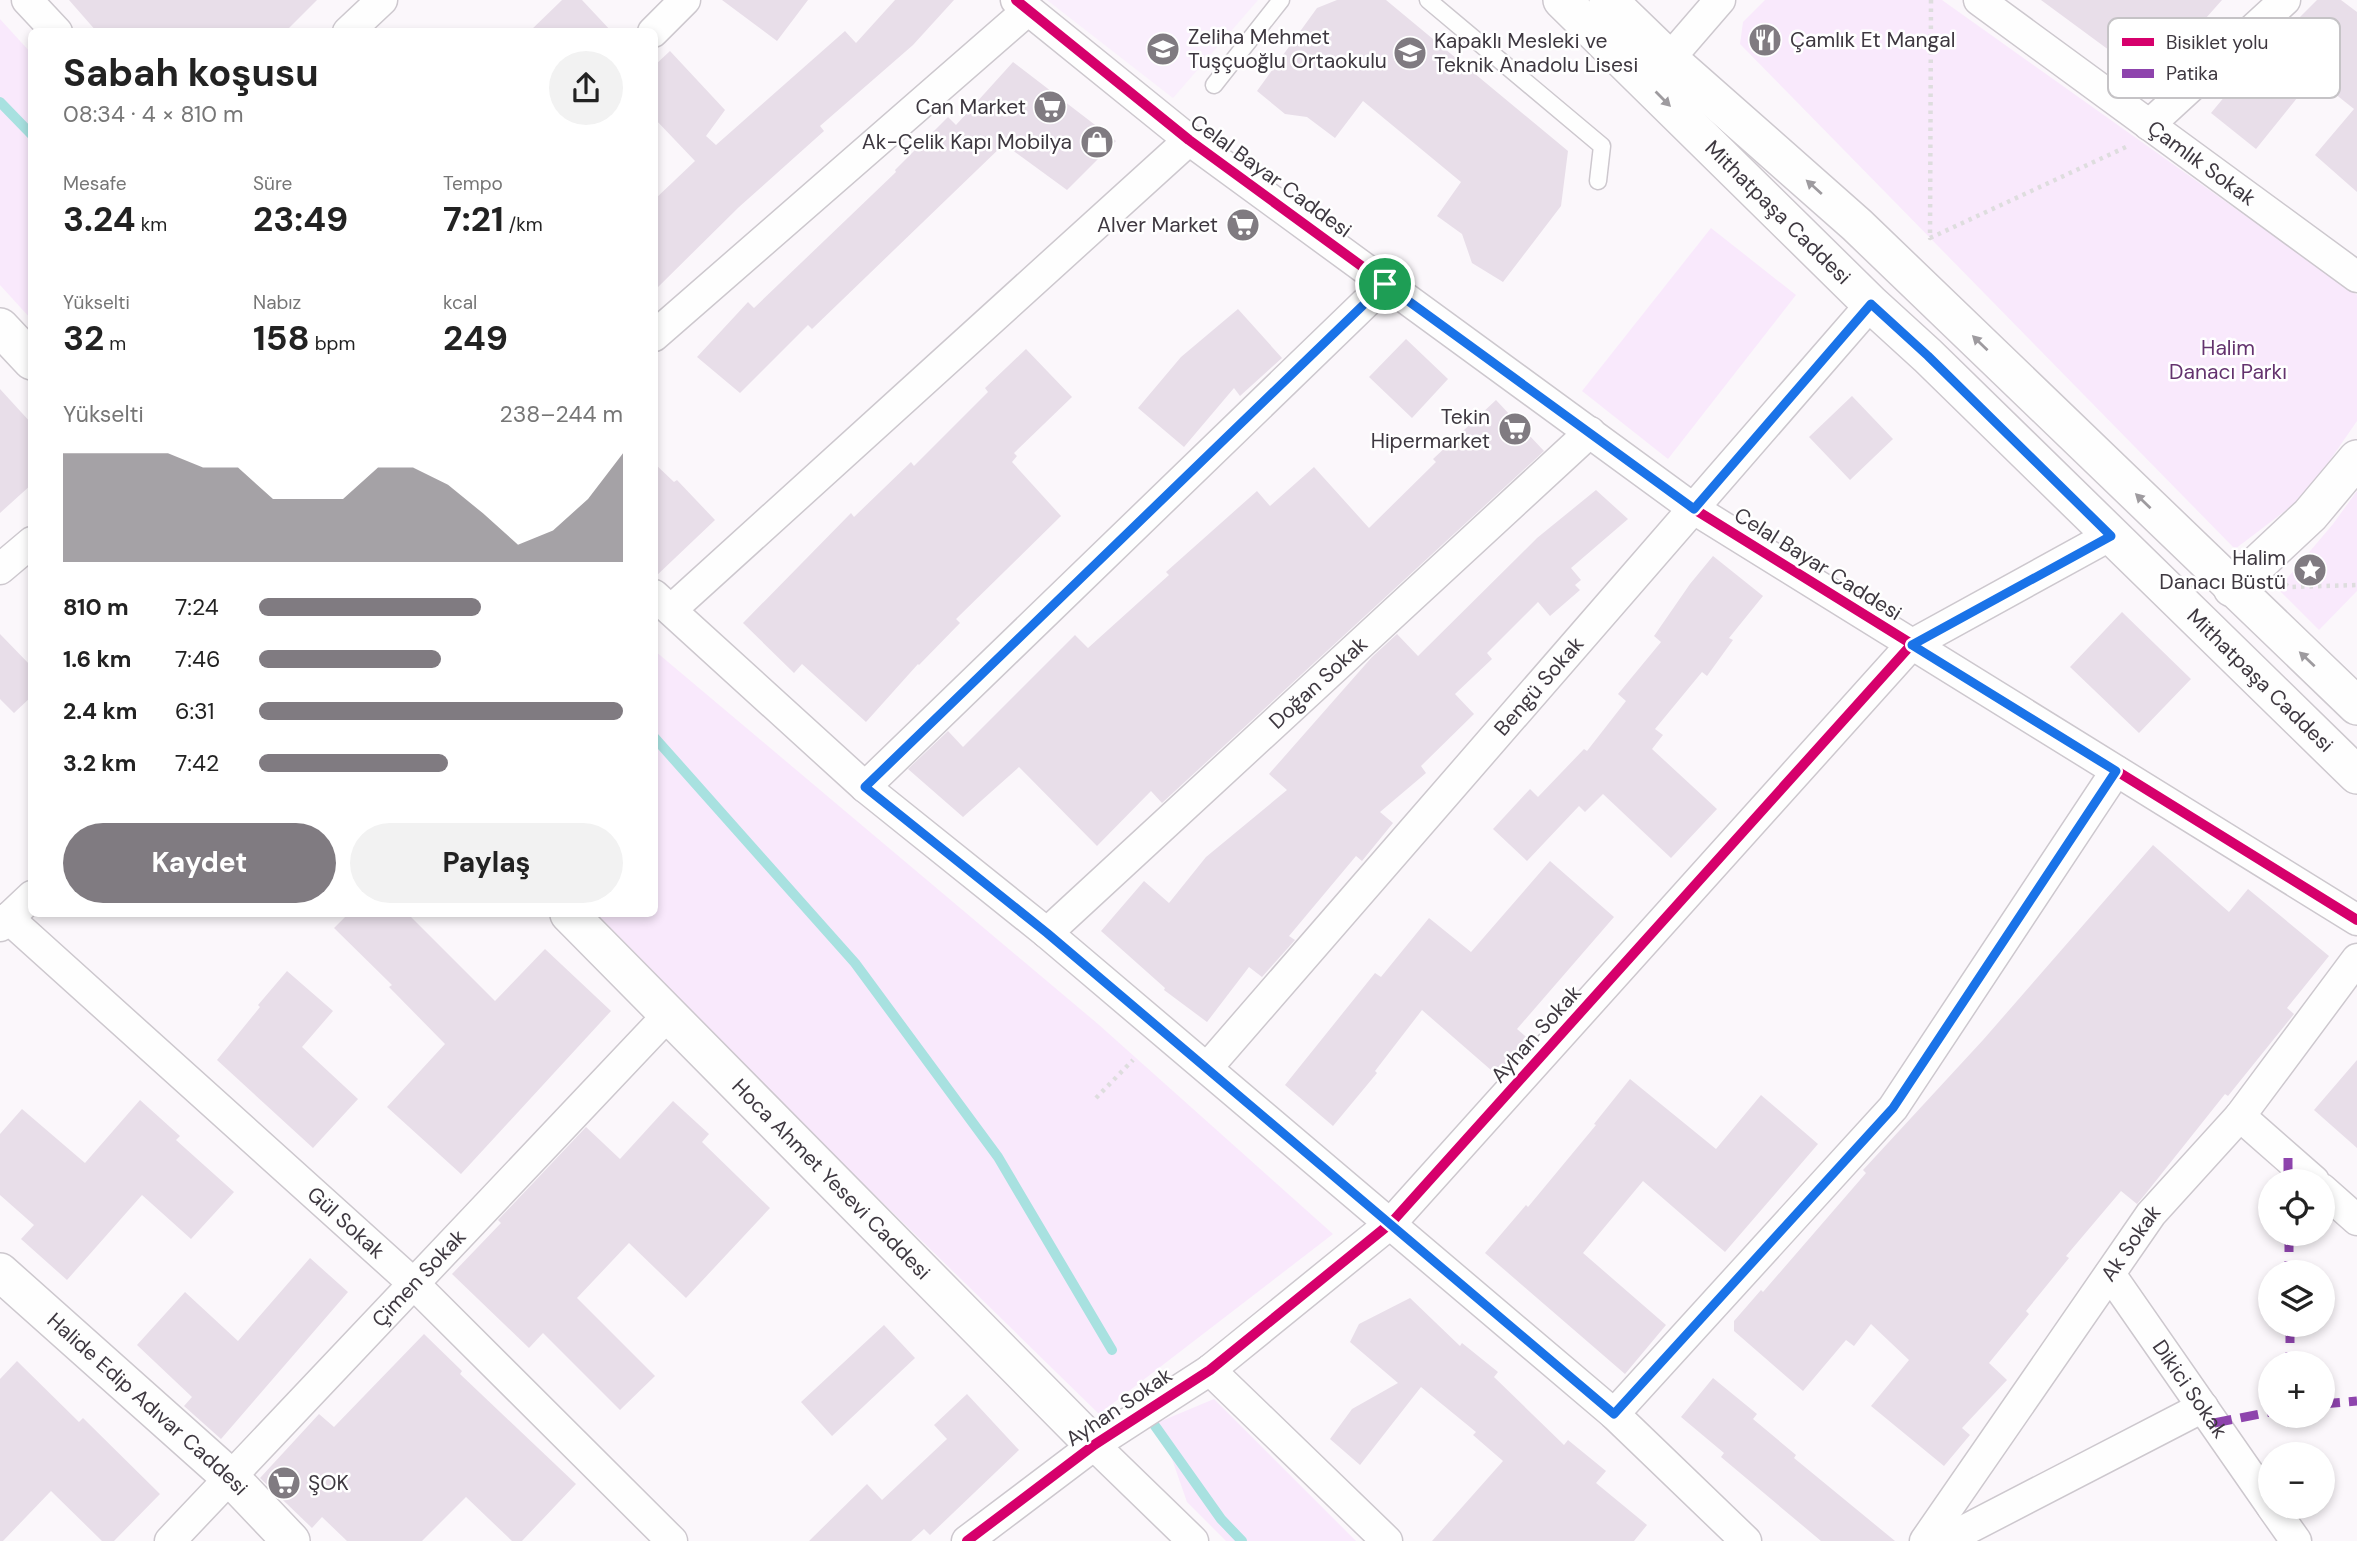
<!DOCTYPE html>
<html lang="tr">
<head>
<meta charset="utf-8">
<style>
  :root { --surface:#fff; --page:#f2f2f2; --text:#222; --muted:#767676; --accent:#807b81 }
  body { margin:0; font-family:"DM Sans",sans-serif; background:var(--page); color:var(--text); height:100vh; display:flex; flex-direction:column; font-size:26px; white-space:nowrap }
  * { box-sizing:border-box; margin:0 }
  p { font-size:23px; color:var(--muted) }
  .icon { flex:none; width:38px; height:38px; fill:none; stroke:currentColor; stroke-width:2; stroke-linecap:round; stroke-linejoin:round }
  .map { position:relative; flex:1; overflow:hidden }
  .side { position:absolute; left:28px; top:28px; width:630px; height:889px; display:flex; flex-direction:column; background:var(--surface); border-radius:10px; box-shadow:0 4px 10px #0003 }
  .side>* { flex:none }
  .tools { position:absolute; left:2258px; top:1169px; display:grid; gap:14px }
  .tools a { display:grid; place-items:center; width:77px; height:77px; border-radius:50%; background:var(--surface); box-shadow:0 4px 10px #0003; font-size:35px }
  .pin { position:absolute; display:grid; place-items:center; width:60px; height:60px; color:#fff; margin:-30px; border:4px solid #fff; border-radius:50%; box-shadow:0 2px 7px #0007 }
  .round { display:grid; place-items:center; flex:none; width:74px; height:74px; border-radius:37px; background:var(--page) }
  .overview { display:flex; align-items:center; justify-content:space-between; height:119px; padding:0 35px }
  h1 { font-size:38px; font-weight:700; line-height:52px }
  .metrics { display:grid; grid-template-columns:repeat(3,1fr); gap:10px; height:119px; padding:7px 35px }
  .metrics div { display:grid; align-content:center }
  .metrics b { font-size:35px; font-weight:700 }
  .metrics small { font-size:19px; font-weight:400 }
  .metrics p { font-size:19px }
  .chart { height:196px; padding:14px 35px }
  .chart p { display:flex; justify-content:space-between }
  .chart svg { width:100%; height:126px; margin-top:7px; fill:var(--accent); opacity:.7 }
  .button { display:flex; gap:14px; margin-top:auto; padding:14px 35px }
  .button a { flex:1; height:80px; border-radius:42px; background:var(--accent); color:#fff; font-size:28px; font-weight:700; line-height:80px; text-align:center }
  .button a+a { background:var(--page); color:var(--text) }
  ul { padding:0 35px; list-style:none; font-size:23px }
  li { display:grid; grid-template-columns:112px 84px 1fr; align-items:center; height:52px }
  li i { height:18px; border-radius:9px; background:var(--accent) }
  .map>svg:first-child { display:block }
</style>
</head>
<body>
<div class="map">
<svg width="2357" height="1541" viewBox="0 0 2357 1541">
  <rect width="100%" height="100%" fill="#fbf7fb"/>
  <path fill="#faeffd" d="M 1047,0 L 1258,0 L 1173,98 Z"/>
  <path fill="#f9e9fc" d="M 1765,0 L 1942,0 L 2357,295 L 2357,421 L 2306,495 L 2235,549 L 1740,44 L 1743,22 Z
    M 0,19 L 31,53 L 31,319 L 0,285 Z
    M 1711,228 L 1796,295 L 1668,459 L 1582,391 Z
    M 2357,491 L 2357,591 L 2319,630 L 2278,589 L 2333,524 Z
    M 655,651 L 1098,1024 L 1333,1234 L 1099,1414 L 834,1155 L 597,914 L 654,914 Z
    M 1214,1399 L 1356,1541 L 1226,1541 L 1187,1502 L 1159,1422 Z"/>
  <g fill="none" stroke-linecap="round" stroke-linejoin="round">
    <path stroke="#a8e1e0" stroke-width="10" d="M 0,102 L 32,135
      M 654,737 L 855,963 L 998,1157 L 1112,1350
      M 1148,1416 L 1221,1519 L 1242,1541"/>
  </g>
  <path fill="#e8dee9" d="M 69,0 L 317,0 L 285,32 L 97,32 Z
    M 562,0 L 582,0 L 612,32 L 529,32 Z
    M 722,0 L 808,0 L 777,41 Z
    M 895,0 L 954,0 L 913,45 L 820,126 L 824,131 L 739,207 L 654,291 L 654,200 L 695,161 L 654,118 L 654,66 L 670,51 L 725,110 L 706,136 L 716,145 L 845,31 L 856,43 Z
    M 1337,0 L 1386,0 L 1568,151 L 1561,206 L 1503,282 L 1472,263 L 1462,234 L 1437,216 L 1461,182 L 1363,101 L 1335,138 L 1307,117 L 1285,114 L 1257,91 L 1317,8 Z
    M 2041,0 L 2222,0 L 2198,27 L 2155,84 Z
    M 2317,0 L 2341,0 L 2357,12 L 2357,192 L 2315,155 L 2354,109 L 2314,77 L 2256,149 L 2211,113 L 2245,72 Z
    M 1013,62 L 1116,141 L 1067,190 L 1004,144 L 812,329 L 808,325 L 740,393 L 697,357 L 748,302 L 754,308 L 896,172 L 895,170 L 948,117 L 956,125 Z
    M 1238,309 L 1282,358 L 1240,396 L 1234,388 L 1184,447 L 1138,408 L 1181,357 Z
    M 1406,339 L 1448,379 L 1412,418 L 1369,377 Z
    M 1026,349 L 1072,397 L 1014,453 L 1017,456 L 1012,462 L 1061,516 L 956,619 L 960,623 L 919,665 L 918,664 L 866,722 L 802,664 L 794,673 L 743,623 L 851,513 L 854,517 L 911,462 L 914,466 L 988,392 L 985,388 Z
    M 0,389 L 32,424 L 32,484 L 0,513 Z
    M 1852,396 L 1893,439 L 1850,480 L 1809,437 Z
    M 1496,400 L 1544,451 L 1162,803 L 1151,791 L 1097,846 L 1019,767 L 963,817 L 908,769 L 948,731 L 963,747 L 1075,635 L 1088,648 L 1169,575 L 1166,572 L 1257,491 L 1270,506 L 1314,467 L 1369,528 L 1436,462 L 1433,459 Z
    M 654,463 L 674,482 L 677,480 L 715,520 L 654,578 Z
    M 1596,490 L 1628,519 L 1571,568 L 1581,580 L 1575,585 L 1580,590 L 1550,616 L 1538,602 L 1487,653 L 1492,659 L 1455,694 L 1474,714 L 1421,766 L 1426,773 L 1380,812 L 1393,823 L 1362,861 L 1356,856 L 1289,936 L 1295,940 L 1262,977 L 1249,967 L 1207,1022 L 1164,990 L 1165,988 L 1101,931 L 1144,881 L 1169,903 L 1206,857 L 1287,790 L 1269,774 L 1372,657 L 1397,634 L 1418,656 L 1537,538 Z
    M 1713,556 L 1763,596 L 1729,638 L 1733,640 L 1707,676 L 1702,672 L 1655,729 L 1663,735 L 1652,749 L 1717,809 L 1671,858 L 1603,794 L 1585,812 L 1579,806 L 1527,861 L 1493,829 L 1530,789 L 1538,797 L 1584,749 L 1587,751 L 1626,701 L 1618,694 L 1661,642 L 1654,636 L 1690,584 Z
    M 2122,612 L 2191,679 L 2139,733 L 2070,667 Z
    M 0,634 L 32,667 L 32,696 L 14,713 L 0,699 Z
    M 2153,845 L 2229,912 L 2248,889 L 2329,956 L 2287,1008 L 2294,1014 L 2228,1096 L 2225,1094 L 2147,1192 L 2137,1204 L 2121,1191 L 2066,1256 L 2069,1258 L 2026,1311 L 2029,1314 L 1989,1363 L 2007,1380 L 1962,1428 L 1970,1435 L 1944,1466 L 1871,1406 L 1909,1360 L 1871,1324 L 1854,1346 L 1846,1340 L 1803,1391 L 1734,1331 L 1734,1321 L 1761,1290 L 1763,1292 L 1866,1173 L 1863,1170 L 1983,1040 Z
    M 1550,861 L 1614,917 L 1517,1029 L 1531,1041 L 1499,1077 L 1422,1010 L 1375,1071 L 1377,1073 L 1333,1126 L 1285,1085 L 1375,973 L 1381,977 L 1429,918 L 1471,952 Z
    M 348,914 L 408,914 L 495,1001 L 545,949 L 611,1011 L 461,1174 L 387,1107 L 445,1044 L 389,987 L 392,985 L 334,928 Z
    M 287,971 L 333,1011 L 302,1047 L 358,1099 L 313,1148 L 217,1060 L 260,1007 L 258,1005 Z
    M 2357,1060 L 2357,1148 L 2314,1110 Z
    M 1630,1079 L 1716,1149 L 1761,1095 L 1818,1144 L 1725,1252 L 1643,1181 L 1583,1253 L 1666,1325 L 1625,1374 L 1485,1253 L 1526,1205 L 1528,1207 L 1596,1125 L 1594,1124 Z
    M 140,1100 L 180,1136 L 176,1140 L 234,1192 L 191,1239 L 142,1195 L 67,1280 L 21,1239 L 34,1225 L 0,1195 L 0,1134 L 22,1109 L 85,1163 Z
    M 673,1101 L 709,1134 L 702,1142 L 770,1208 L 686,1298 L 629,1243 L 577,1298 L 655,1376 L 620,1410 L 543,1333 L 529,1348 L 452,1274 L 501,1223 L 498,1220 L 586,1127 L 620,1159 Z
    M 310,1258 L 348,1292 L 221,1439 L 184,1406 L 192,1397 L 137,1345 L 185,1292 L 238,1341 Z
    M 1410,1298 L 1460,1346 L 1462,1343 L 1498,1372 L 1494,1377 L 1564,1445 L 1568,1440 L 1606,1471 L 1596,1483 L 1647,1525 L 1634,1541 L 1432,1541 L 1503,1461 L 1473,1435 L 1476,1432 L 1421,1387 L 1360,1465 L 1330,1439 L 1352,1409 L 1398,1383 L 1350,1342 L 1359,1324 Z
    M 884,1325 L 915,1358 L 832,1436 L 801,1402 Z
    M 424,1334 L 462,1371 L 460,1374 L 576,1484 L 522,1541 L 512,1541 L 466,1497 L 422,1541 L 347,1541 L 322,1517 L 312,1528 L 260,1478 L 319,1414 L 334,1427 Z
    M 17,1361 L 79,1422 L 83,1418 L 160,1494 L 114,1541 L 102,1541 L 51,1491 L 3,1541 L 0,1541 L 0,1379 Z
    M 1713,1378 L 1757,1414 L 1753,1419 L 1796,1455 L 1794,1458 L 1895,1541 L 1821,1541 L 1721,1457 L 1724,1453 L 1681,1417 Z
    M 967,1394 L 1019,1450 L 930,1535 L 924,1529 L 911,1541 L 809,1541 L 867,1484 L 882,1500 L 947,1439 L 934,1425 Z"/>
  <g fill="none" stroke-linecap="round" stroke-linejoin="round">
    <defs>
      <path id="service" d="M 1428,0 L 1602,146 L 1598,181
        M 1214,85 L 1281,0"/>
      <g id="minor">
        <path d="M 27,0 L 57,32"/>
        <path d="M 1016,0 L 1189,140 L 1694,509 L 2357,920"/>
        <path id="s1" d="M 1979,0 L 2357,277"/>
        <path d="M 348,32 L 382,0"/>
        <path d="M 653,32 L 685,0"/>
        <path d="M 1669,59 L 1720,0"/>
        <path d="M 2149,125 L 2285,0"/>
        <path d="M 654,336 L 1028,10"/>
        <path d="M 0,569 L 32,542"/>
        <path d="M 654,595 L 865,787 L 1047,933 L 1614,1414 L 1746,1541"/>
        <path d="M 671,610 L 1189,140"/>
        <path d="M 865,787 L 1385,284"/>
        <path id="s2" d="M 8,918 L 414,1284 L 672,1541"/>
        <path d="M 0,926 L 32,896"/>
        <path id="s3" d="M 1047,933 L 1590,432"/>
        <path id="s4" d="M 1207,1068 L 1871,304"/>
        <path d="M 2240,1116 L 2314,1181"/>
        <path d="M 2322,1189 L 2357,1220"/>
        <path id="s5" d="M 2110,1274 L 2270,1504"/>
        <path d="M 1210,1370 L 1387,1541"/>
        <path d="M 1614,1414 L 1893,1108 L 2116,771"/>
        <path d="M 1094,1445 L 1193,1541"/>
        <path d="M 2272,1507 L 2296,1541"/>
        <path id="s6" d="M 170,1541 L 668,1015"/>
        <path d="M 967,1541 L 1094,1445 L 1210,1370 L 1391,1223 L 1911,645 L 2111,535"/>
        <path id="s7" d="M 1925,1541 L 2151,1214 L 2240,1116 L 2357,959"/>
        <path d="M 1944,1541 L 2203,1407"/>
      </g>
      <g id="tertiary">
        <path id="s8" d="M 1562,0 L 1871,304 L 1928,356 L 2357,775"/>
        <path d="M 1608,0 L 1669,59 L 1857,225 L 2357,706"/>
        <path d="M 0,327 L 32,361"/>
        <path d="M 2232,588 L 2310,515 L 2357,459"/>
        <path id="s9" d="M 569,914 L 1094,1445"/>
        <path id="s10" d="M 0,1272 L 231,1478 L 291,1541"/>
      </g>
    </defs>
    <use href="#service" stroke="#cdc8ce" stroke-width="19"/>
    <use href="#minor" stroke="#cdc8ce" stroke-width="33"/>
    <use href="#tertiary" stroke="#cdc8ce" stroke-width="40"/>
    <path stroke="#deddde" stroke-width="4.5" stroke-dasharray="3.5 5" stroke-linecap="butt" d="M 1931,0 L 1930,238 L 2126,147
      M 2285,584 L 2289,587 L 2357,585
      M 1096,1098 L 1133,1060"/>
    <use href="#service" stroke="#fefefe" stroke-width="16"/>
    <use href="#minor" stroke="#fefefe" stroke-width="30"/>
    <use href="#tertiary" stroke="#fefefe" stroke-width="37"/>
    <path stroke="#8e44ad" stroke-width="9" stroke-dasharray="18 9" stroke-linecap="butt" d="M 2288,1158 L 2288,1181
      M 2289,1234 L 2289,1272
      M 2290,1325 L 2290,1363
      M 2322,1404 L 2357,1401
      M 2214,1423 L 2270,1412"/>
    <defs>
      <path id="cycleway" d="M 1016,0 L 1189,140 L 1694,509 L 2357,920
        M 967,1541 L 1094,1445 L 1210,1370 L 1391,1223 L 1911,645 L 2111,535"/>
    </defs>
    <use href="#cycleway" stroke="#fff" stroke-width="15"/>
    <use href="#cycleway" stroke="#d6006c" stroke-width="10"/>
  </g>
  <defs><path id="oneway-solid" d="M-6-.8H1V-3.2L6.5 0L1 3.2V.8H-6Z" transform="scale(1.75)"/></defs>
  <g fill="#9e9b9f">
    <use href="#oneway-solid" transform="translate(1663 99) rotate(45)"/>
    <use href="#oneway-solid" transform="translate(1814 187) rotate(-138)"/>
    <use href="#oneway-solid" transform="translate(1980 343) rotate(-136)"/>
    <use href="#oneway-solid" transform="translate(2143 501) rotate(-136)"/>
    <use href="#oneway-solid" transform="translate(2307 659) rotate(-137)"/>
  </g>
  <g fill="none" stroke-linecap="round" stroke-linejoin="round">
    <defs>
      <path id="route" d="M 1385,284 L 1694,509 L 1871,304 L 1928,356 L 2111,536 L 1912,645 L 2116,771 L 1893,1108 L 1614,1414 L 1047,933 L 865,787 Z"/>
    </defs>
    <use href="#route" stroke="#fff" stroke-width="14"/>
    <use href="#route" stroke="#1a73e8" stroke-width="9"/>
  </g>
  <defs>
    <symbol id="restaurant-disc" viewBox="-11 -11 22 22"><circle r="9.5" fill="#807b81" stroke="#fff"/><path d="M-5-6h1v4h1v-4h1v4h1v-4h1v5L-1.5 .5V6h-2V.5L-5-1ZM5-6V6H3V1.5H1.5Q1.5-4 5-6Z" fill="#fff"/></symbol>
    <symbol id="school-disc" viewBox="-11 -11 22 22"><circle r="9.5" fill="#807b81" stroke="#fff"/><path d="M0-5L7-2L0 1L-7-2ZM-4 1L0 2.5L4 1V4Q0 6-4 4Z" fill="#fff"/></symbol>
    <symbol id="supermarket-disc" viewBox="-11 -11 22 22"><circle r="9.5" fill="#807b81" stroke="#fff"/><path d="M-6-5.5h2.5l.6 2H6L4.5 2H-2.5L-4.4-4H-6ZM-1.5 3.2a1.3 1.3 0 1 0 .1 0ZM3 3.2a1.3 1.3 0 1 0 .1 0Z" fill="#fff"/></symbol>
    <symbol id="shop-disc" viewBox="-11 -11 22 22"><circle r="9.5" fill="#807b81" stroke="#fff"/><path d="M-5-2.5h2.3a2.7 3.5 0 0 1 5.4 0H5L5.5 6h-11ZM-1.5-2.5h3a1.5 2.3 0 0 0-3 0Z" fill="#fff"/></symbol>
    <symbol id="sight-disc" viewBox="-11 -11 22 22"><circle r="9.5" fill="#807b81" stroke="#fff"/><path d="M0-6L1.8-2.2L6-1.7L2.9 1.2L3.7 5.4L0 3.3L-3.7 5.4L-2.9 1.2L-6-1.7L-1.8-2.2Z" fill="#fff"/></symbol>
  </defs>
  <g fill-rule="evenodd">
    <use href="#restaurant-disc" x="1746" y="21" width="38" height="38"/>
    <use href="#school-disc" x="1144" y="30" width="38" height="38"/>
    <use href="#school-disc" x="1391" y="34" width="38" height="38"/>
    <use href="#supermarket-disc" x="1031" y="88" width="38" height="38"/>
    <use href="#shop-disc" x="1078" y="123" width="38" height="38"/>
    <use href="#supermarket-disc" x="1224" y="206" width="38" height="38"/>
    <use href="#supermarket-disc" x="1496" y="410" width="38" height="38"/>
    <use href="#sight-disc" x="2291" y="551" width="38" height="38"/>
    <use href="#supermarket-disc" x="265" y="1464" width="38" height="38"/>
  </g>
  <g text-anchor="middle" stroke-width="5" stroke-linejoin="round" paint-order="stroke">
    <g font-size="21" fill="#3e3840" stroke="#fff" text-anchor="end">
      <text x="1188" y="44" text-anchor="start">Zeliha Mehmet<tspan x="1188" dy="24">Tuşçuoğlu Ortaokulu</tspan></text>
      <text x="1790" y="47" text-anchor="start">Çamlık Et Mangal</text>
      <text x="1434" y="48" text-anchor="start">Kapaklı Mesleki ve<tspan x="1434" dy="24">Teknik Anadolu Lisesi</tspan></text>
      <text x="1026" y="114">Can Market</text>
      <text x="1072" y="149">Ak-Çelik Kapı Mobilya</text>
      <text x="1218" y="232">Alver Market</text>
      <text x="1490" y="424">Tekin<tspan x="1490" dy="24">Hipermarket</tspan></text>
      <text x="2286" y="565">Halim<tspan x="2286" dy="24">Danacı Büstü</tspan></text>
      <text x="308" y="1490" text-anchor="start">ŞOK</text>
    </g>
    <g font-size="21" fill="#3e3840" stroke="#fff">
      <text dy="7" stroke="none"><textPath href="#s1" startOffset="276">Çamlık Sokak</textPath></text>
      <text transform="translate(1271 176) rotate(36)" y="7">Celal Bayar Caddesi</text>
      <text dy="7" stroke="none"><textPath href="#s8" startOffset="303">Mithatpaşa Caddesi</textPath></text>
      <text transform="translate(1818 564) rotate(32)" y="7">Celal Bayar Caddesi</text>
      <text dy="7" stroke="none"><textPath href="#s8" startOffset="975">Mithatpaşa Caddesi</textPath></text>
      <text dy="7" stroke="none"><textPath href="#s3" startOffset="369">Doğan Sokak</textPath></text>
      <text dy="7" stroke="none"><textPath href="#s4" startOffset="506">Bengü Sokak</textPath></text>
      <text transform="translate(1536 1034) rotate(-48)" y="7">Ayhan Sokak</text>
      <text dy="7" stroke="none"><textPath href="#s9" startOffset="373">Hoca Ahmet Yesevi Caddesi</textPath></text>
      <text dy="7" stroke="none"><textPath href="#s2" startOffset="455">Gül Sokak</textPath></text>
      <text dy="7" stroke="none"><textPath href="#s7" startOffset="362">Ak Sokak</textPath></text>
      <text dy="7" stroke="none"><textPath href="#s6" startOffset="362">Çimen Sokak</textPath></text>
      <text dy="7" stroke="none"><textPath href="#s5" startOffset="140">Dikici Sokak</textPath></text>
      <text dy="7" stroke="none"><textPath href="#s10" startOffset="198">Halide Edip Adıvar Caddesi</textPath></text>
      <text transform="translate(1119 1407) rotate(-34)" y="7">Ayhan Sokak</text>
    </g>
    <g font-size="21" fill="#64336e" stroke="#fff">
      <text x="2228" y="355">Halim<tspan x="2228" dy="24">Danacı Parkı</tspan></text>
    </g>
  </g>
  <rect x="2108" y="18" width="232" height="80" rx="10" fill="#fff" stroke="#c5c3c6" stroke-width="2"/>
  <rect x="2122" y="38" width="32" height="8" fill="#d6006c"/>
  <rect x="2122" y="69" width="32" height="9" fill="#8e44ad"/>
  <g font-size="19" fill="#3e3840">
    <text x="2166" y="49">Bisiklet yolu</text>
    <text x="2166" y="80">Patika</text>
  </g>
</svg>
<div class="tools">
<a><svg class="icon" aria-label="locate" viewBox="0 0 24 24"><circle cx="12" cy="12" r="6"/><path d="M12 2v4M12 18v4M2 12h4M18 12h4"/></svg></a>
<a><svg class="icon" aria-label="layers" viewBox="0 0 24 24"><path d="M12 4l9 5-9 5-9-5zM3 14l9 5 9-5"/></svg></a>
<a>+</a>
<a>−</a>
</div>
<div class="pin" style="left:1385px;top:284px;background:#1e9e55"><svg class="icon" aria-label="arrive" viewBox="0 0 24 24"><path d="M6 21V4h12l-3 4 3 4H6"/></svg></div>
<section class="side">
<div class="overview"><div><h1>Sabah koşusu</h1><p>08:34 · 4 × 810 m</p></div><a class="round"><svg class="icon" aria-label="share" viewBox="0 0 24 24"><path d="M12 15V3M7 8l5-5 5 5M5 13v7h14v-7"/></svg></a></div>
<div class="metrics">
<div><p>Mesafe</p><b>3.24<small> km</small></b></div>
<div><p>Süre</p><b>23:49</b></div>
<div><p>Tempo</p><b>7:21<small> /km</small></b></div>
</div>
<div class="metrics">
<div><p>Yükselti</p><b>32<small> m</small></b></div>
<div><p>Nabız</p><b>158<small> bpm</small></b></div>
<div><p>kcal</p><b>249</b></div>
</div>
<div class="chart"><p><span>Yükselti</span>238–244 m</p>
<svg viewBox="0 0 160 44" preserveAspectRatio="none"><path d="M0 44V6L10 6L20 6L30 6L40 11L50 11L60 22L70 22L80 22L90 11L100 11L110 17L120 27L130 38L140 33L150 22L160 6V44z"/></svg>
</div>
<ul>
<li><b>810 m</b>7:24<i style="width:61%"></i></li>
<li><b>1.6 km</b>7:46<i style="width:50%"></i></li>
<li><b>2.4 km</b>6:31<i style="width:100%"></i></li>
<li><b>3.2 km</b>7:42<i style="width:52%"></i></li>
</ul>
<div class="button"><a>Kaydet</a><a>Paylaş</a></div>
</section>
</div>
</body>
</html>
